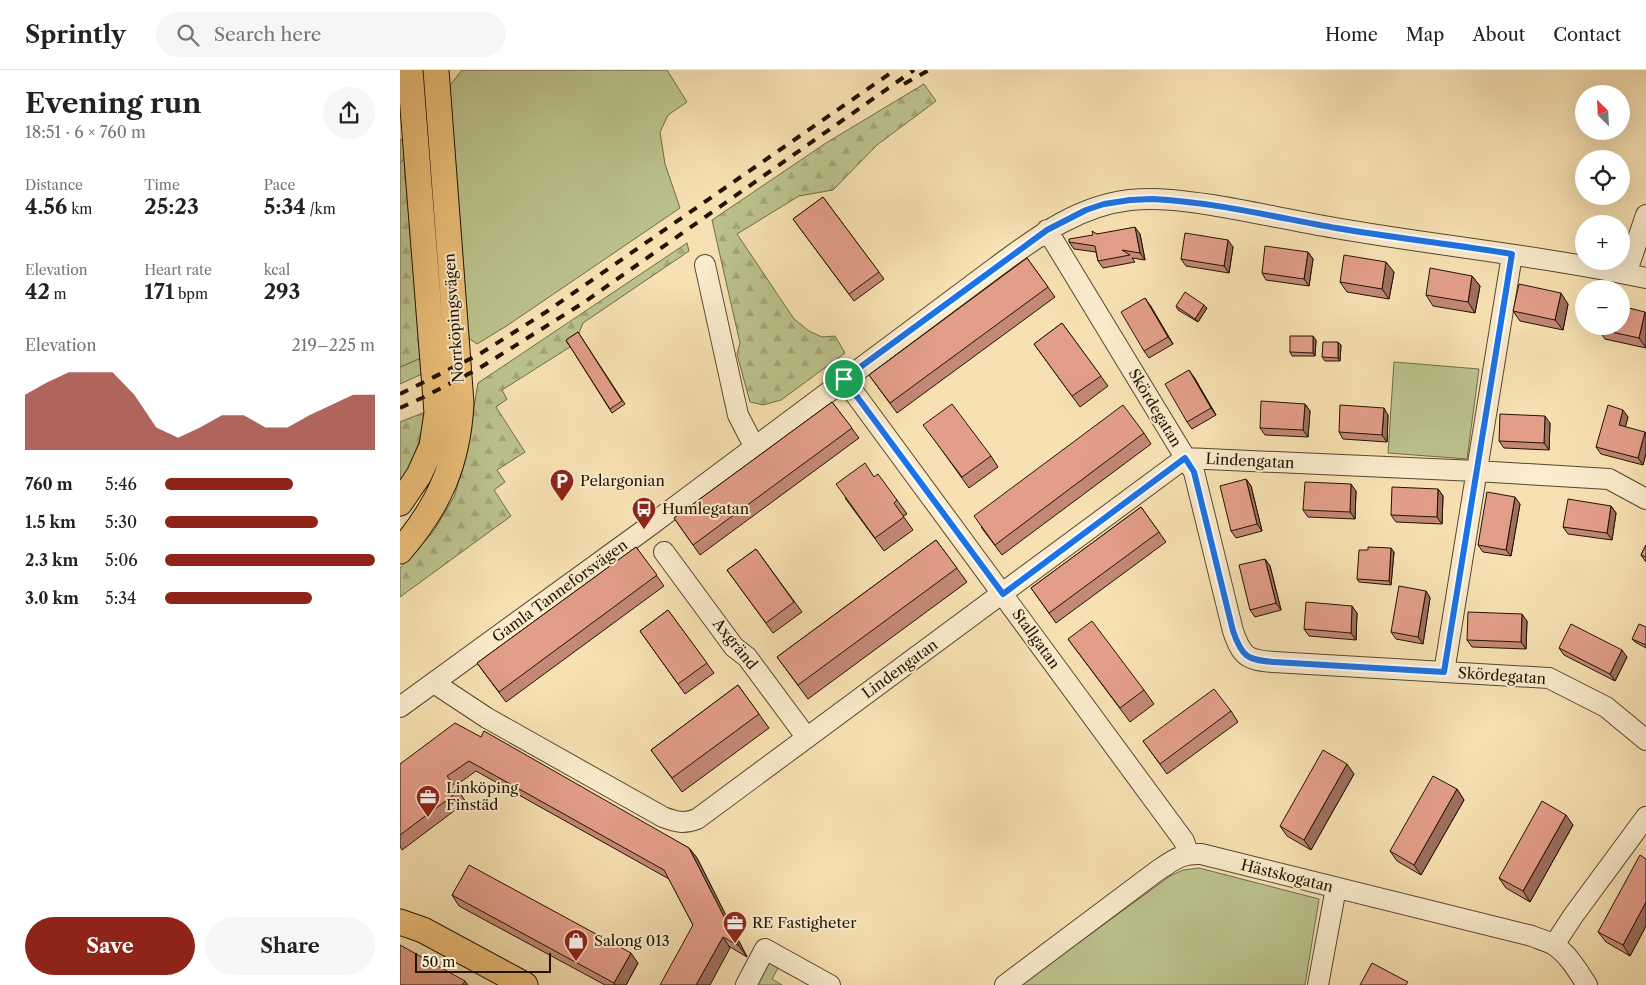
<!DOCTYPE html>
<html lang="en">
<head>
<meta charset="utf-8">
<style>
  :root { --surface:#fff; --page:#f6f6f6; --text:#222; --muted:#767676; --line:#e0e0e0; --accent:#8f2418 }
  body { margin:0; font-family:"Libre Caslon Text",serif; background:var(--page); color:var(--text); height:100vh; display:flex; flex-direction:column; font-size:19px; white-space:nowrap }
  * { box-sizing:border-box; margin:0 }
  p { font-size:16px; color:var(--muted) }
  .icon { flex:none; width:28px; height:28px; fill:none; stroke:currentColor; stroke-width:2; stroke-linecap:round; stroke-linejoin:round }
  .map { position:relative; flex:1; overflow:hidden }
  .sheet { display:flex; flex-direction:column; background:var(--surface); width:400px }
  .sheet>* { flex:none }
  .needle { width:32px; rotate:336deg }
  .controls { position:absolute; left:1175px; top:15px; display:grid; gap:10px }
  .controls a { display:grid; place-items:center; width:55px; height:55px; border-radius:50%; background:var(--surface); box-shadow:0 5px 20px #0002; font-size:25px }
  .scale { position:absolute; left:15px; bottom:12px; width:136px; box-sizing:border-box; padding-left:5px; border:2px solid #221301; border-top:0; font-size:14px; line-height:18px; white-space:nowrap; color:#221301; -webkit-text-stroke:4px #faeccd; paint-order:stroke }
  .pin { position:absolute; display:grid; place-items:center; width:42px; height:42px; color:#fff; margin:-21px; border:2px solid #fff; border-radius:50%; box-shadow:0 1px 5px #0007 }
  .round { display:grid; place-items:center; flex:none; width:52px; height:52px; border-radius:26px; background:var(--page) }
  .summary { display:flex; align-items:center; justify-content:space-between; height:85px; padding:0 25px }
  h1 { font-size:28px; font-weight:800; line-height:38px }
  .stats { display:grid; grid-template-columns:repeat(3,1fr); gap:8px; height:85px; padding:5px 25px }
  .stats div { display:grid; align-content:center }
  .stats b { font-size:21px; font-weight:800 }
  .stats small { font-size:14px; font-weight:400 }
  .stats p { font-size:14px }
  .chart { height:140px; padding:10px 25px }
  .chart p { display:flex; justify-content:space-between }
  .chart svg { width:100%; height:90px; margin-top:5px; fill:var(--accent); opacity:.7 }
  .cta { display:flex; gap:10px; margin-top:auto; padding:10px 25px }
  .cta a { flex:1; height:58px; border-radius:30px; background:var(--accent); color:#fff; font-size:20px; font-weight:800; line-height:58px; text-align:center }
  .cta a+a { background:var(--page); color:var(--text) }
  ul { padding:0 25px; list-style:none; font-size:16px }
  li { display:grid; grid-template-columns:80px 60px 1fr; align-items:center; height:38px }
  li i { height:12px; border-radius:6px; background:var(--accent) }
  header { display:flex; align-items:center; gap:30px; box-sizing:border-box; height:70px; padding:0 25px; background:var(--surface); border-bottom:1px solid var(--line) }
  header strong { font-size:24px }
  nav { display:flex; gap:28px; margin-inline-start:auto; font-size:18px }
  .search { width:350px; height:45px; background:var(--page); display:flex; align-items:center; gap:12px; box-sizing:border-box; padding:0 18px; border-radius:28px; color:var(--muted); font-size:19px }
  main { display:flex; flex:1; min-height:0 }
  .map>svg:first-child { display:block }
</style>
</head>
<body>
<header>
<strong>Sprintly</strong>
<div class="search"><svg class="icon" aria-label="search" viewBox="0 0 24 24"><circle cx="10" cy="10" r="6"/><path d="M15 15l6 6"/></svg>Search here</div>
<nav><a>Home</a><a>Map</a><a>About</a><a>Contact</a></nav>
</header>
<main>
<section class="sheet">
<div class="summary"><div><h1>Evening run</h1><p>18:51 · 6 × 760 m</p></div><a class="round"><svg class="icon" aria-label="share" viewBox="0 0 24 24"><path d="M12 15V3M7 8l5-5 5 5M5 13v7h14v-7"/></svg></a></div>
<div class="stats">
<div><p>Distance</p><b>4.56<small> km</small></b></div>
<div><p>Time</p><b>25:23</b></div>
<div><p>Pace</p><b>5:34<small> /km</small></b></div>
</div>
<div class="stats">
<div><p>Elevation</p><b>42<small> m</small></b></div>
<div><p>Heart rate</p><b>171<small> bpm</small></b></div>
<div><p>kcal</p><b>293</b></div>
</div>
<div class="chart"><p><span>Elevation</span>219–225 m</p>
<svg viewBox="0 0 160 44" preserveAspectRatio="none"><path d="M0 44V17L10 11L20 6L30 6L40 6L50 17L60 33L70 38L80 33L90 27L100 27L110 33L120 33L130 27L140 22L150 17L160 17V44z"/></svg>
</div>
<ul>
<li><b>760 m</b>5:46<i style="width:61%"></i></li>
<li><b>1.5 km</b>5:30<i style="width:73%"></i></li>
<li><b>2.3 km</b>5:06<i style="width:100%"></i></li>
<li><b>3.0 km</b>5:34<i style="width:70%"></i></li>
</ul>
<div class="cta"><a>Save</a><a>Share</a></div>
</section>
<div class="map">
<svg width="1246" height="915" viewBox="0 0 1246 915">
  <defs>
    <pattern id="forest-firs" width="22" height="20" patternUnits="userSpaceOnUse" patternTransform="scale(1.25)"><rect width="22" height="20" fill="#bcc38d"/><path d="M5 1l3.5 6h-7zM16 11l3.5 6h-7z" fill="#a1a778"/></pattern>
  </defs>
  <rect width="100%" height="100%" fill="#f7e1b2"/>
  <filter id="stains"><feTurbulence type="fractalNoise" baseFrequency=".004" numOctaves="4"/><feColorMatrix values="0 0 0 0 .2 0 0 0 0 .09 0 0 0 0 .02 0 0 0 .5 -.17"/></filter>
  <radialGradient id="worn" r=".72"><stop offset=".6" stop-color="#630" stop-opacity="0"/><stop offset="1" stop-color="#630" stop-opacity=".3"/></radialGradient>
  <path fill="#bcc38d" stroke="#6f6b47" d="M 62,0 L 267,0 L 287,32 L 268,45 L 260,62 L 265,94 L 280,138 L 108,255 L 77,274 L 67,267 L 49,40 L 0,93 L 0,70 L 2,69 L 3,72 L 48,23 L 48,18 Z
    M 21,288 L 22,304 L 0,314 L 0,297 Z
    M 994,292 L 1079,299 L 1067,389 L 988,383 Z
    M 799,798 L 919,829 L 905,915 L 621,915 L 770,806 L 783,800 Z
    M 367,891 L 378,898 L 372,909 L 382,915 L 354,915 Z"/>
  <path fill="url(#forest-firs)" stroke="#6f6b47" d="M 524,14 L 536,31 L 477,75 L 433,120 L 399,126 L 337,164 L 394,249 L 409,261 L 422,267 L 435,266 L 445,283 L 381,330 L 363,335 L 350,332 L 337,284 L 340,273 L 312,150 L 426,73 Z
    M 4,89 L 21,288 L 0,297 L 0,93 Z
    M 287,173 L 289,181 L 183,253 L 179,263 L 166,271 L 170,277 L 102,320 L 107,329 L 96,337 L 125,382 L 97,400 L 105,412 L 94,420 L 111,446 L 0,527 L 0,498 L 33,462 L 54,427 L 65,390 L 78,313 Z
    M 25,342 C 21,367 16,391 0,412 L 0,352 Z"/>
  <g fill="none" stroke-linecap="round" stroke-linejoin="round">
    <defs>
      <path id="minor" d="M 647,160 L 794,402 L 833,561 C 842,587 847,590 874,592 L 1149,608 L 1206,637 L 1246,670
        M 305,195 L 338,345 L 354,376
        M 1226,204 L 1246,145
        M 444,309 L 784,771 L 788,783
        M 264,482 L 334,577 L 347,587 L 407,668
        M 1044,602 L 1112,185
        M 34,613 L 87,648 L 263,747 C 276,752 284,754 297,749 L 785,388 L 1076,401 L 1209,409 L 1246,429
        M 0,637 L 244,460 L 596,197 C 637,167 677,136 730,130 C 757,127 785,131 812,135 C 854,142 894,151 935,158 C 1039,176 1144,186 1246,208
        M 1154,875 L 1173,846 L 1246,747
        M 346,915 L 365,879 L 430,915
        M 605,915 L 757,801 C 774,790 781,783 801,784 L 1132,866 C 1139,869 1147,871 1154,875 C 1168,884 1178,901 1187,915
        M 918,915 L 936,818"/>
      <path id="major" d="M 0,433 L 19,405 L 32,376 L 37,343 L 10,0
        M 0,481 C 39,436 58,393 61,333 L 36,0
        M 0,852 L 23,860 L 125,915"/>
    </defs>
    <use href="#minor" stroke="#57462d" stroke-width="22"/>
    <use href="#major" stroke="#221301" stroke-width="27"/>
    <use href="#minor" stroke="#faeccd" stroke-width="20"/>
    <use href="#major" stroke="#ecc079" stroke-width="25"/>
    <path stroke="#221301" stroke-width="4" stroke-dasharray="9 9" stroke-linecap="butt" d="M 504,14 L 529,0
      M 0,324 L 78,285 L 146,242 L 495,0
      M 0,338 L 24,327 L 78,299 L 183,233 L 514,0"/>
  </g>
  <path fill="#c38876" stroke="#221301" d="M 423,127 L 484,209 L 454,231 L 393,149 Z
    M 697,164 L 740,164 L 745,190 L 732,188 L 735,192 L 703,198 L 698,191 L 696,182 L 674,179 L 669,172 Z
    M 833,177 L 829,203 L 786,196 L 781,189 Z
    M 908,182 L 913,189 L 909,216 L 866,210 L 862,203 Z
    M 627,188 L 655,227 L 497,343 L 469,305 Z
    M 994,202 L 989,229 L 947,222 L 940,212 Z
    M 1072,206 L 1080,216 L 1075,243 L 1033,236 L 1026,225 Z
    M 1168,234 L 1163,260 L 1120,251 L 1113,241 Z
    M 750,235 L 773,274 L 749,288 L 744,281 Z
    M 804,235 L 807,238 L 798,252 L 778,240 L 776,236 Z
    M 1245,242 L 1246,278 L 1205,269 L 1198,259 Z
    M 662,253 L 708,316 L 680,337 L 634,274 Z
    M 178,262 L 225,334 L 212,343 L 166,270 Z
    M 916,270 L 915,286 L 892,286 L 890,282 Z
    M 941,275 L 940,291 L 925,291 L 922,287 Z
    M 794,307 L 816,345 L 792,359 L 787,352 Z
    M 432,332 L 459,368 L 300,485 L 274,448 Z
    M 905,334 L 910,341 L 908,367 L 865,365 L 860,358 Z
    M 988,345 L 987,372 L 943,369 L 939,362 Z
    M 1228,347 L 1225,357 L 1246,364 L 1246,383 L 1243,395 L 1201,384 L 1196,377 Z
    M 1150,353 L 1149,380 L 1104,378 L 1099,371 Z
    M 744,363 L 751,374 L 602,485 L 581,457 Z
    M 531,365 L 591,386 L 598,397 L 569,418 Z
    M 474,407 L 497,430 L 507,444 L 503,446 L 513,460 L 484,481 L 445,428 Z
    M 846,409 L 851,416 L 862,461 L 836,468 L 831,461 Z
    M 1038,419 L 1043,426 L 1042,454 L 996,452 L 991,445 Z
    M 956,421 L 955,449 L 908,447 L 903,440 Z
    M 1120,434 L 1111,486 L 1083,482 L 1078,475 Z
    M 1211,436 L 1216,443 L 1212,470 L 1168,464 L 1163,457 Z
    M 741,437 L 766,472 L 656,553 L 631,518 Z
    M 536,470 L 567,512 L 408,629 L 377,587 Z
    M 1246,475 L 1246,492 L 1241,485 Z
    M 236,477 L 264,516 L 106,632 L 77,593 Z
    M 356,479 L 402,542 L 373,563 L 327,500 Z
    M 994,482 L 991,515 L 959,512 L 957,509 Z
    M 865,489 L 870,496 L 881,540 L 855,547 L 850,540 Z
    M 1026,521 L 1030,528 L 1023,574 L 996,569 L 991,562 Z
    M 268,540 L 314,603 L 285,624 L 240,561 Z
    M 957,543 L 956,570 L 909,566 L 904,559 Z
    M 1127,551 L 1126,579 L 1072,577 L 1067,570 Z
    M 1246,557 L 1246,578 L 1235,572 L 1232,569 Z
    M 668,569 L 744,620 L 754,634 L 730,652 Z
    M 1159,578 L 1227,587 L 1215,611 L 1164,585 Z
    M 338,615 L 369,658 L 282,722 L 251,680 Z
    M 831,641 L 838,652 L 767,704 L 743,671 Z
    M 81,667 L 289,778 L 297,788 L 347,887 L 293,855 L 269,809 L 76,701 L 55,716 L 66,732 L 2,780 L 0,776 L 0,694 Z
    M 954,704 L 911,780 L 887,766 L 880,756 Z
    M 1057,719 L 1064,730 L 1021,805 L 997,791 L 990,781 Z
    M 1173,755 L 1130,832 L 1106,818 L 1099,808 Z
    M 1246,789 L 1246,856 L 1230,886 L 1206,872 L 1198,862 Z
    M 52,825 L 238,893 L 226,915 L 205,915 L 59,836 Z"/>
  <path fill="#9f6f60" stroke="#221301" d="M 735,157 L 740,164 L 745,190 L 740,183 Z
    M 828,170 L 833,177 L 829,203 L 824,196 Z
    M 908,182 L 913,189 L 909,216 L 904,209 Z
    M 986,192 L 994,202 L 989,229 L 982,219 Z
    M 1072,206 L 1080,216 L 1075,243 L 1068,232 Z
    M 1161,223 L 1168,234 L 1163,260 L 1155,250 Z
    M 745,228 L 750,235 L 773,274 L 768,267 Z
    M 804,235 L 807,238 L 798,252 L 795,249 Z
    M 1245,242 L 1246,243 L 1246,278 L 1239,268 Z
    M 913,266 L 916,270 L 915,286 L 913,283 Z
    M 938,272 L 941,275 L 940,291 L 938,288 Z
    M 789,300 L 794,307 L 816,345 L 811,338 Z
    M 905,334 L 910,341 L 908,367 L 903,360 Z
    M 984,338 L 988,345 L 987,372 L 982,365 Z
    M 1223,340 L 1228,347 L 1224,362 L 1219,355 Z
    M 1145,346 L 1150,353 L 1149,380 L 1144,373 Z
    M 1245,362 L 1246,364 L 1246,383 L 1243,395 L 1238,388 Z
    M 846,409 L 851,416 L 862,461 L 857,454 Z
    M 951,414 L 956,421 L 955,449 L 950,442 Z
    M 1038,419 L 1043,426 L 1042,454 L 1037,447 Z
    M 1115,427 L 1120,434 L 1111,486 L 1106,480 Z
    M 1211,436 L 1216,443 L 1212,470 L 1207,463 Z
    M 991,478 L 994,482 L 991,515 L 989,511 Z
    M 865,489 L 870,496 L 881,540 L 876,533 Z
    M 1026,521 L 1030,528 L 1023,574 L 1018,567 Z
    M 952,536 L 957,543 L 956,570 L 951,563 Z
    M 1122,544 L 1127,551 L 1126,579 L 1121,572 Z
    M 1222,580 L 1227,587 L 1215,611 L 1210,604 Z
    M 947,694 L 954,704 L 911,780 L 904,770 Z
    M 1057,719 L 1064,730 L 1021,805 L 1014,795 Z
    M 1166,745 L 1173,755 L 1130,832 L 1123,821 Z
    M 289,778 L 297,788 L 347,887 L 339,876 Z
    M 1246,832 L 1246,856 L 1230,886 L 1223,875 Z
    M 323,867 L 330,878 L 310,915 L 296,915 Z
    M 231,883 L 238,893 L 226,915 L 215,915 L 214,913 Z
    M 65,911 L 68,915 L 62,915 Z"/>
  <path fill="#e39e89" stroke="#221301" d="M 423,127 L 479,202 L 449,224 L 393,149 Z
    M 735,157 L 740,183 L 722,180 L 730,185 L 698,191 L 695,176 L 669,172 L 669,169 L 693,165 L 692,161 L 697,164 Z
    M 785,163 L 828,170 L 824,196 L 781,189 Z
    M 865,176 L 908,182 L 904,209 L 862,203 Z
    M 944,185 L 986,192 L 982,219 L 940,212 Z
    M 627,188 L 648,217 L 490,333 L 469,305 Z
    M 1030,198 L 1072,206 L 1068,232 L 1026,225 Z
    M 1119,214 L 1161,223 L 1155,250 L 1113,241 Z
    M 785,222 L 804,235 L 795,249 L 776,236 Z
    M 745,228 L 768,267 L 744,281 L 721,242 Z
    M 1221,236 L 1245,242 L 1239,268 L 1198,259 L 1198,256 L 1221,256 Z
    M 662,253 L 701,306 L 672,326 L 634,274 Z
    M 178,262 L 222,331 L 210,339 L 166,270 Z
    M 890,266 L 913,266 L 913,283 L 890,282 Z
    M 923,272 L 938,272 L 938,288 L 922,287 Z
    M 789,300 L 811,338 L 787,352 L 765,314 Z
    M 861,331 L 905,334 L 903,360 L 860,358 Z
    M 432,332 L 452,358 L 293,475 L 274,448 Z
    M 552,334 L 591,386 L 562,407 L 523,355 Z
    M 723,335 L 744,363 L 595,475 L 574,446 Z
    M 940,335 L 984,338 L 982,365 L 939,362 Z
    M 1208,335 L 1223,340 L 1219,355 L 1245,362 L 1238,388 L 1196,377 Z
    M 1100,344 L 1145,346 L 1144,373 L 1099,371 Z
    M 465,393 L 474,407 L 478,404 L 497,430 L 494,433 L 504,447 L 475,468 L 436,414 Z
    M 846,409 L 857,454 L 831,461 L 820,416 Z
    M 905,412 L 951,414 L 950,442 L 903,440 Z
    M 992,417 L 1038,419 L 1037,447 L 991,445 Z
    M 1087,422 L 1115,427 L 1106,480 L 1078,475 Z
    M 1168,429 L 1211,436 L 1207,463 L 1163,457 Z
    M 741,437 L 759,462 L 649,543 L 631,518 Z
    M 536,470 L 557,498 L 398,615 L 377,587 Z
    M 1246,475 L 1246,487 L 1241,485 Z
    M 236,477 L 257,505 L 99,622 L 77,593 Z
    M 968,477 L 991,478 L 989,511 L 957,509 L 959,480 L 968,480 Z
    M 356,479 L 394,532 L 366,553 L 327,500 Z
    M 865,489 L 876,533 L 850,540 L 839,495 Z
    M 999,516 L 1026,521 L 1018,567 L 991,562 Z
    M 906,532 L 952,536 L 951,563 L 904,559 Z
    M 268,540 L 307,593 L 278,614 L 240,561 Z
    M 1068,542 L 1122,544 L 1121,572 L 1067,570 Z
    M 692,551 L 744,620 L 720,638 L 668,569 Z
    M 1171,554 L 1222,580 L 1210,604 L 1159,578 Z
    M 1239,554 L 1246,557 L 1246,575 L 1232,569 Z
    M 338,615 L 359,644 L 272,708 L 251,680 Z
    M 814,619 L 831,641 L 760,694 L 743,671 Z
    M 55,653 L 81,667 L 84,661 L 289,778 L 339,876 L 323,867 L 296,915 L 260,915 L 293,855 L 264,800 L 69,691 L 47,706 L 59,721 L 0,765 L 0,694 Z
    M 923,680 L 947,694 L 904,770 L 880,756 Z
    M 1033,706 L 1057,719 L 1014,795 L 990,781 Z
    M 1142,731 L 1166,745 L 1123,821 L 1099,808 Z
    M 1240,785 L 1246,789 L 1246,832 L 1223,875 L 1198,862 Z
    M 69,795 L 231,883 L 214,913 L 52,825 Z
    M 0,875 L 65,911 L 62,915 L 0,915 Z
    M 972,893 L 1008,912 L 1006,915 L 960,915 Z"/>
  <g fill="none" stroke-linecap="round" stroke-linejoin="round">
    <defs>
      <path id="route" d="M 752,129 C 814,132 875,147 936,158 C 994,168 1053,174 1112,184 L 1044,602 L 874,592 C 847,590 842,587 833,561 L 794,402 L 785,388 L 603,524 L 444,309 L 647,160 L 686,140 L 704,134 L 730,130 Z"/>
    </defs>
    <use href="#route" stroke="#fff" stroke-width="10"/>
    <use href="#route" stroke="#1a73e8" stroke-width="6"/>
  </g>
  <defs>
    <symbol id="parking-pin" viewBox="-11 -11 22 30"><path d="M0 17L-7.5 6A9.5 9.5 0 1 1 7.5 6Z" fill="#8f2418" stroke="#faeccd"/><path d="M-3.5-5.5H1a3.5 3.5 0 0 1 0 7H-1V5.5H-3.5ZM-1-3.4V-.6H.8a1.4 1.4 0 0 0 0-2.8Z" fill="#fff"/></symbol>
    <symbol id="bus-pin" viewBox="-11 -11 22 30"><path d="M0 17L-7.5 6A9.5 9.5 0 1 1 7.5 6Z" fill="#8f2418" stroke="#faeccd"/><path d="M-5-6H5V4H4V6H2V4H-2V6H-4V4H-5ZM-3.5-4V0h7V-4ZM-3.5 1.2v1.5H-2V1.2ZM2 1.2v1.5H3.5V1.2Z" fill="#fff"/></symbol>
    <symbol id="office-pin" viewBox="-11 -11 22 30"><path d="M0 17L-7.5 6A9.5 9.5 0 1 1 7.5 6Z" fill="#8f2418" stroke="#faeccd"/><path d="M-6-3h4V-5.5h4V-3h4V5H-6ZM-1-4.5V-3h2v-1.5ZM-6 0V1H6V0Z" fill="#fff"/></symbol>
    <symbol id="shop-pin" viewBox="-11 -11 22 30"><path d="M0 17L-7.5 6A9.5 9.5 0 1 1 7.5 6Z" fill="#8f2418" stroke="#faeccd"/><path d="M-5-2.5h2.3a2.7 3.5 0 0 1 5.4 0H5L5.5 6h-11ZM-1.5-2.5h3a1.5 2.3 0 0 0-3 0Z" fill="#fff"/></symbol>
  </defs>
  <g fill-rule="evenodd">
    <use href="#parking-pin" x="148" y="397" width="28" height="38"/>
    <use href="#bus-pin" x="230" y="425" width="28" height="38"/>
    <use href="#office-pin" x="14" y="713" width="28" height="38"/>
    <use href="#office-pin" x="321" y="839" width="28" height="38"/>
    <use href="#shop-pin" x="162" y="857" width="28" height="38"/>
  </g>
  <g text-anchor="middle" stroke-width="4" stroke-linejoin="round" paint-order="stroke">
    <g font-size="15" fill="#221301" stroke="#faeccd">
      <text transform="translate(54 248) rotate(-94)" y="5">Norrköpingsvägen</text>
      <text transform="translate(755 338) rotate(59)" y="5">Skördegatan</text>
      <text transform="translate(850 391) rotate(3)" y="5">Lindengatan</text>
      <text transform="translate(160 521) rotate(-36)" y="5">Gamla Tanneforsvägen</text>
      <text transform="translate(636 569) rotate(54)" y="5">Stallgatan</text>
      <text transform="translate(335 574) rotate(51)" y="5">Axgränd</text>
      <text transform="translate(500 599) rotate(-36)" y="5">Lindengatan</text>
      <text transform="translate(1102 606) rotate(4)" y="5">Skördegatan</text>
      <text transform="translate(887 806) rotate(14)" y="5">Hästskogatan</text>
    </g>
    <g font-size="15" fill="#221301" stroke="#faeccd" text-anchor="start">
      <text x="180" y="416">Pelargonian</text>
      <text x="262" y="444">Humlegatan</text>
      <text x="46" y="723">Linköping<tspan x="46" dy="17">Finstäd</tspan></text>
      <text x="352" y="858">RE Fastigheter</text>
      <text x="194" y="876">Salong 013</text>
    </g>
  </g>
  <rect width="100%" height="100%" filter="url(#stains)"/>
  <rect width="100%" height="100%" fill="url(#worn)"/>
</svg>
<div class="controls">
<a><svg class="needle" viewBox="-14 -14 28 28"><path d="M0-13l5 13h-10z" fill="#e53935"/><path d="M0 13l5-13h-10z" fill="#767676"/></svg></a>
<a><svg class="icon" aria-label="locate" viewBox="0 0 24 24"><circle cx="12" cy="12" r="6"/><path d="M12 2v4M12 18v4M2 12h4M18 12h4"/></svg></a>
<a>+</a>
<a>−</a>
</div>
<div class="scale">50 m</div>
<div class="pin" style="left:444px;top:309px;background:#1e9e55"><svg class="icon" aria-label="arrive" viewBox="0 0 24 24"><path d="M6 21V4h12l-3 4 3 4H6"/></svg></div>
</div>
</main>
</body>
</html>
